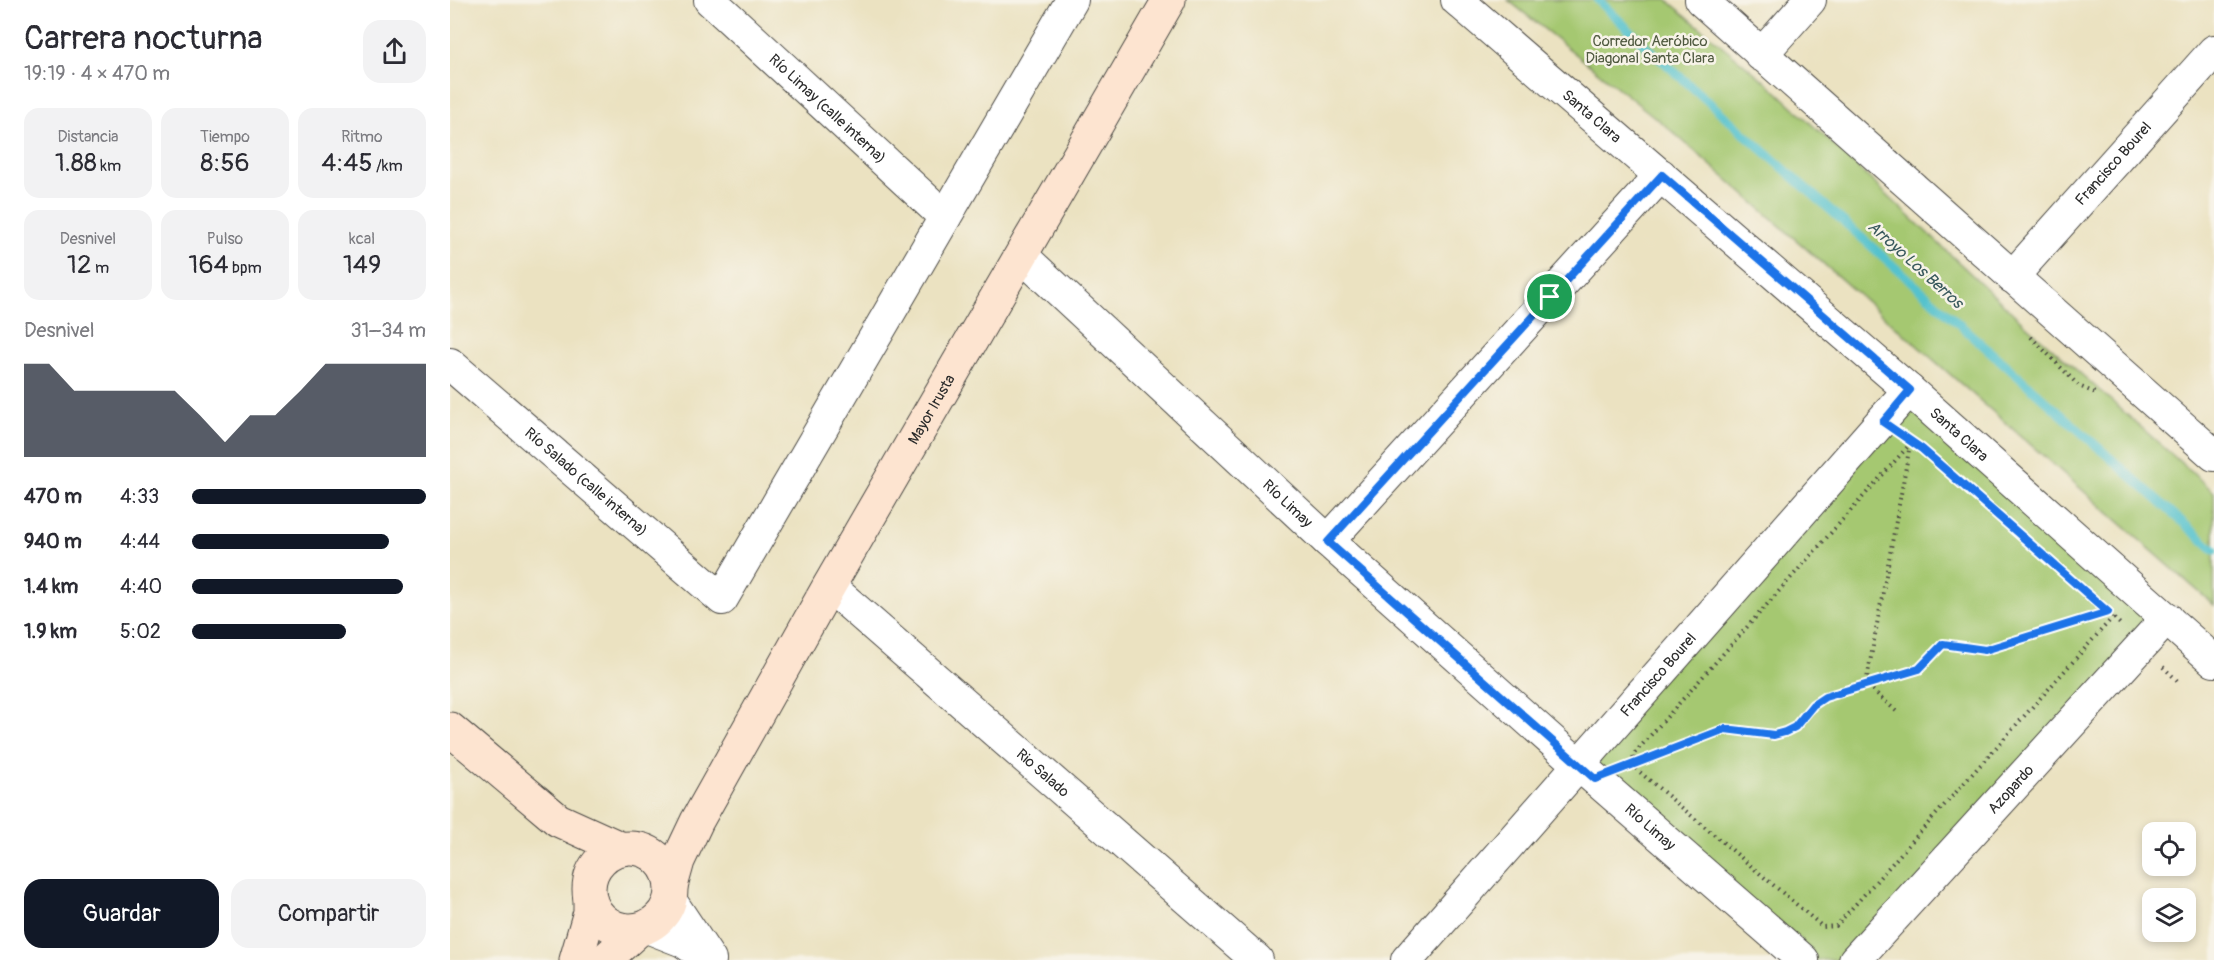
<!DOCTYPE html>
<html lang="es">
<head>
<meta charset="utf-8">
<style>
  :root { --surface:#fff; --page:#f2f2f3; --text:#2b2b33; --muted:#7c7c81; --accent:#111827 }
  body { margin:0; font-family:Pangolin,sans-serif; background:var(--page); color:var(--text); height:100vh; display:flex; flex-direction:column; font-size:22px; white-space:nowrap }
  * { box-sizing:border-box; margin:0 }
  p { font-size:20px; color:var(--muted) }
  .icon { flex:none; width:33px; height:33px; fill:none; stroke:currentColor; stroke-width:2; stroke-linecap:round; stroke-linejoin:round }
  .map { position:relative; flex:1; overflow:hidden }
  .drawer { display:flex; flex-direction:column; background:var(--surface); width:450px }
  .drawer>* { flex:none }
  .fabs { position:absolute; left:1692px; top:822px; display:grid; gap:12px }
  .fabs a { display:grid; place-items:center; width:54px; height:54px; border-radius:12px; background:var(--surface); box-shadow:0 3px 9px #0003; font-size:30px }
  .pin { position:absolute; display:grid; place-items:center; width:51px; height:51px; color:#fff; margin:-26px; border:3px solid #fff; border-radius:50%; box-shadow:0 2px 6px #0007 }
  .round { display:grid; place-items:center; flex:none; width:63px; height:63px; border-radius:18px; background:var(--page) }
  .head { display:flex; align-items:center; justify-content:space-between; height:102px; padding:0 24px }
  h1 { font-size:33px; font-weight:600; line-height:45px }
  .figures { display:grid; grid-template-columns:repeat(3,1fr); gap:9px; height:102px; padding:6px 24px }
  .figures div { display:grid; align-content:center; border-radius:15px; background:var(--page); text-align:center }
  .figures b { font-size:26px; font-weight:600 }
  .figures small { font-size:16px; font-weight:400 }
  .figures p { font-size:16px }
  .chart { height:168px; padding:12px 24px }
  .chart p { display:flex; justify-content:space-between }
  .chart svg { width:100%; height:108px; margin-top:6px; fill:var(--accent); opacity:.7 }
  .button { display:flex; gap:12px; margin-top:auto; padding:12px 24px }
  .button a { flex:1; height:69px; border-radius:18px; background:var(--accent); color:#fff; font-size:24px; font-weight:600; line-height:69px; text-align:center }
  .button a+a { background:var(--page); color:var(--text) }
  ul { padding:0 24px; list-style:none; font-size:20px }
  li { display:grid; grid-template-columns:96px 72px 1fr; align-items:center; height:45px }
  li i { height:15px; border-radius:8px; background:var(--accent) }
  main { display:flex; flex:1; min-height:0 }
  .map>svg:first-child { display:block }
</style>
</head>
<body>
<main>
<section class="drawer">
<div class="head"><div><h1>Carrera nocturna</h1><p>19:19 · 4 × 470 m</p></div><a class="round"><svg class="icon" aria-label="share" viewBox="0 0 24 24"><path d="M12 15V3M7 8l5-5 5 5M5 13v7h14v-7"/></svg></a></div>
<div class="figures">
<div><p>Distancia</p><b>1.88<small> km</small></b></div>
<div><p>Tiempo</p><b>8:56</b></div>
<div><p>Ritmo</p><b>4:45<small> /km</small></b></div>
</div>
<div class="figures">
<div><p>Desnivel</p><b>12<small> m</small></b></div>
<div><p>Pulso</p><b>164<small> bpm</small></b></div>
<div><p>kcal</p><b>149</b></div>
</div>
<div class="chart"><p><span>Desnivel</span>31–34 m</p>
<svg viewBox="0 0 160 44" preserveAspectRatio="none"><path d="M0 44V6L10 6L20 17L30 17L40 17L50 17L60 17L70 27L80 38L90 27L100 27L110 17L120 6L130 6L140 6L150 6L160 6V44z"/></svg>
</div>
<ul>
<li><b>470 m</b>4:33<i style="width:100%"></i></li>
<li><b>940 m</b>4:44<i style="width:84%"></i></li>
<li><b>1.4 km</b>4:40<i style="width:90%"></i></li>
<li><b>1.9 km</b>5:02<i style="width:66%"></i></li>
</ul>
<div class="button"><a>Guardar</a><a>Compartir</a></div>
</section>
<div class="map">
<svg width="1764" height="960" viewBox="0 0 1764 960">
  <rect width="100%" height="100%" fill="#f7f3e8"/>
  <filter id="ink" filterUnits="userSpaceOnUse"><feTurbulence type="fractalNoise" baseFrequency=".0167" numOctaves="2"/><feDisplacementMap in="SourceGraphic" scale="12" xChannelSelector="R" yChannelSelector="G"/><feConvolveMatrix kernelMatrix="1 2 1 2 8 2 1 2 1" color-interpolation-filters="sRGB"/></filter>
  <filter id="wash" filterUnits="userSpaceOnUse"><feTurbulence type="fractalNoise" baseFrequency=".008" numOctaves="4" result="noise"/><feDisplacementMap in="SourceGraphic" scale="24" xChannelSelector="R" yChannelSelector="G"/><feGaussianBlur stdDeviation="1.35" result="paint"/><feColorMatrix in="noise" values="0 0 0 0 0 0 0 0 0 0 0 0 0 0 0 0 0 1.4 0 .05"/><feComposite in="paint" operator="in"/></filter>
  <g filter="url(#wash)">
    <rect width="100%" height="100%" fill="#ebe2c1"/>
    <path fill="#a5c871" stroke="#687a4e" stroke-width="1.5" d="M 1058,0 L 1217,0 L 1323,88 L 1568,318 L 1764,492 L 1764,605 L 1217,127 Z
      M 1459,390 L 1717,618 L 1405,960 L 1353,960 L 1129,765 Z"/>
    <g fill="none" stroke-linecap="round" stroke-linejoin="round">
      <path stroke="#55c2cd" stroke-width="9" d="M 1148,0 L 1200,50 L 1764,550"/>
    </g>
  </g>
  <g filter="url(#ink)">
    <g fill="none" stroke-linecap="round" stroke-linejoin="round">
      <defs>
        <g id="street">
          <path id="s1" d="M 260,0 L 495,217"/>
          <path id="s2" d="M 1007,0 L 1459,390 L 1764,661"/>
          <path d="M 1251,0 L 1764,455"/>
          <path d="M 1311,55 L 1360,0"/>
          <path id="s3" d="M 572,256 L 878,541 L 1129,765 L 1353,960"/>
          <path id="s4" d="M 1562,277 L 1764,51"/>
          <path id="s5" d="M 0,364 L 272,599 L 622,0"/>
          <path d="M 878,541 L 1211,175"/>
          <path id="s6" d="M 379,586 L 807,960"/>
          <path d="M 220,900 L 260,960"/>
          <path d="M 197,927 L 233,941 L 254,956"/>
          <path id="s7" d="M 957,960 L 1459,390"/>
          <path id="s8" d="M 1405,960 L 1717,618"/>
        </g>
        <g id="secondary">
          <path d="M 0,729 L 108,820 L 172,849"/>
          <circle cx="180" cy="889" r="41"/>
          <path id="s9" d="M 221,886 L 228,861 L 247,821 L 379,586 L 719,0"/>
          <path d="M 126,960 L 140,912 L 140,899"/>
          <path d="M 155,960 L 188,930"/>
        </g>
      </defs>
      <use href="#street" stroke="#484642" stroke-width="34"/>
      <use href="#secondary" stroke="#484642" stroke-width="35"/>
      <path stroke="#484642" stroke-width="4" stroke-dasharray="1.5 4.5" stroke-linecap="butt" d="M 1581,337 L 1629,386 L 1645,393
        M 1663,617 L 1386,926 L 1373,927 L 1185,768 L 1183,755 L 1461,443 L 1472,449 L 1658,612 L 1672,626
        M 1713,667 L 1730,683
        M 1446,711 L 1416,684 L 1460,445
        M 1177,767 L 1275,729 L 1324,735 L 1335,732 L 1345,727 L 1363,705 L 1375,697 L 1469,669 L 1493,644 L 1535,650 L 1657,612"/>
      <use href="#street" stroke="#fff" stroke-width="32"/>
      <use href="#secondary" stroke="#fde4d0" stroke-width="33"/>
    </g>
  </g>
  <g fill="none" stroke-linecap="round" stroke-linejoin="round" filter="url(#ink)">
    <defs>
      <path id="route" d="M 1212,175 L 1460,390 L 1433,422 L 1472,449 L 1658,612 L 1535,650 L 1493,644 L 1469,669 L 1375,697 L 1363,705 L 1345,727 L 1335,732 L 1324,735 L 1275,729 L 1145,779 L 878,542 Z"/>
    </defs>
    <use href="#route" stroke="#fff" stroke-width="12"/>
    <use href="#route" stroke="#1a73e8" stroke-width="8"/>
  </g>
  <g text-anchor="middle" stroke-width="5" stroke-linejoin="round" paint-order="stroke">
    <g font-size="15" fill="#505a40" stroke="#f7f3e8">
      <text x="1200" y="46">Corredor Aeróbico<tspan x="1200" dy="17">Diagonal Santa Clara</tspan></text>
    </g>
    <g font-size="15" fill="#2b2b2b" stroke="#f7f3e8">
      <text dy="5" stroke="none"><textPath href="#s1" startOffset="160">Río Limay (calle interna)</textPath></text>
      <text dy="5" stroke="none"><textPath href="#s2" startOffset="178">Santa Clara</textPath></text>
      <text dy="5" stroke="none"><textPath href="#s4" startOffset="152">Francisco Bourel</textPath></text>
      <text dy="5" stroke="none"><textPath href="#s9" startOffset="544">Mayor Irusta</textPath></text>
      <text dy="5" stroke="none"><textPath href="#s2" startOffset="664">Santa Clara</textPath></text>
      <text dy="5" stroke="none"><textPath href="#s5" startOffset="180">Río Salado (calle interna)</textPath></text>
      <text dy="5" stroke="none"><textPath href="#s3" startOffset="363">Río Limay</textPath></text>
      <text dy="5" stroke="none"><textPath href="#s7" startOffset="380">Francisco Bourel</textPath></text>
      <text dy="5" stroke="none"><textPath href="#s6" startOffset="284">Rio Salado</textPath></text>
      <text dy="5" stroke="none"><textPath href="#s8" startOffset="231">Azopardo</textPath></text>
      <text dy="5" stroke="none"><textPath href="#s3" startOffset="849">Río Limay</textPath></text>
    </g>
    <g font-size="16" font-style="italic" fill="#38585c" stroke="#f7f3e8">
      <text transform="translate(1466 264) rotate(42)" y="6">Arroyo Los Berros</text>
    </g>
  </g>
</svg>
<div class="fabs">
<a><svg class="icon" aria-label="locate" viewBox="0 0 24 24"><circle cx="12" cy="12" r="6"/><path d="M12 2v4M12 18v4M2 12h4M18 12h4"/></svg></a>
<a><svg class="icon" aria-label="layers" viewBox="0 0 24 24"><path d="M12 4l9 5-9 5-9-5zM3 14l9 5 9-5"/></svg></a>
</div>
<div class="pin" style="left:1100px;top:297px;background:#1e9e55"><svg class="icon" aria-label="arrive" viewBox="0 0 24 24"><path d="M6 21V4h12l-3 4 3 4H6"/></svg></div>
</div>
</main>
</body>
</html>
